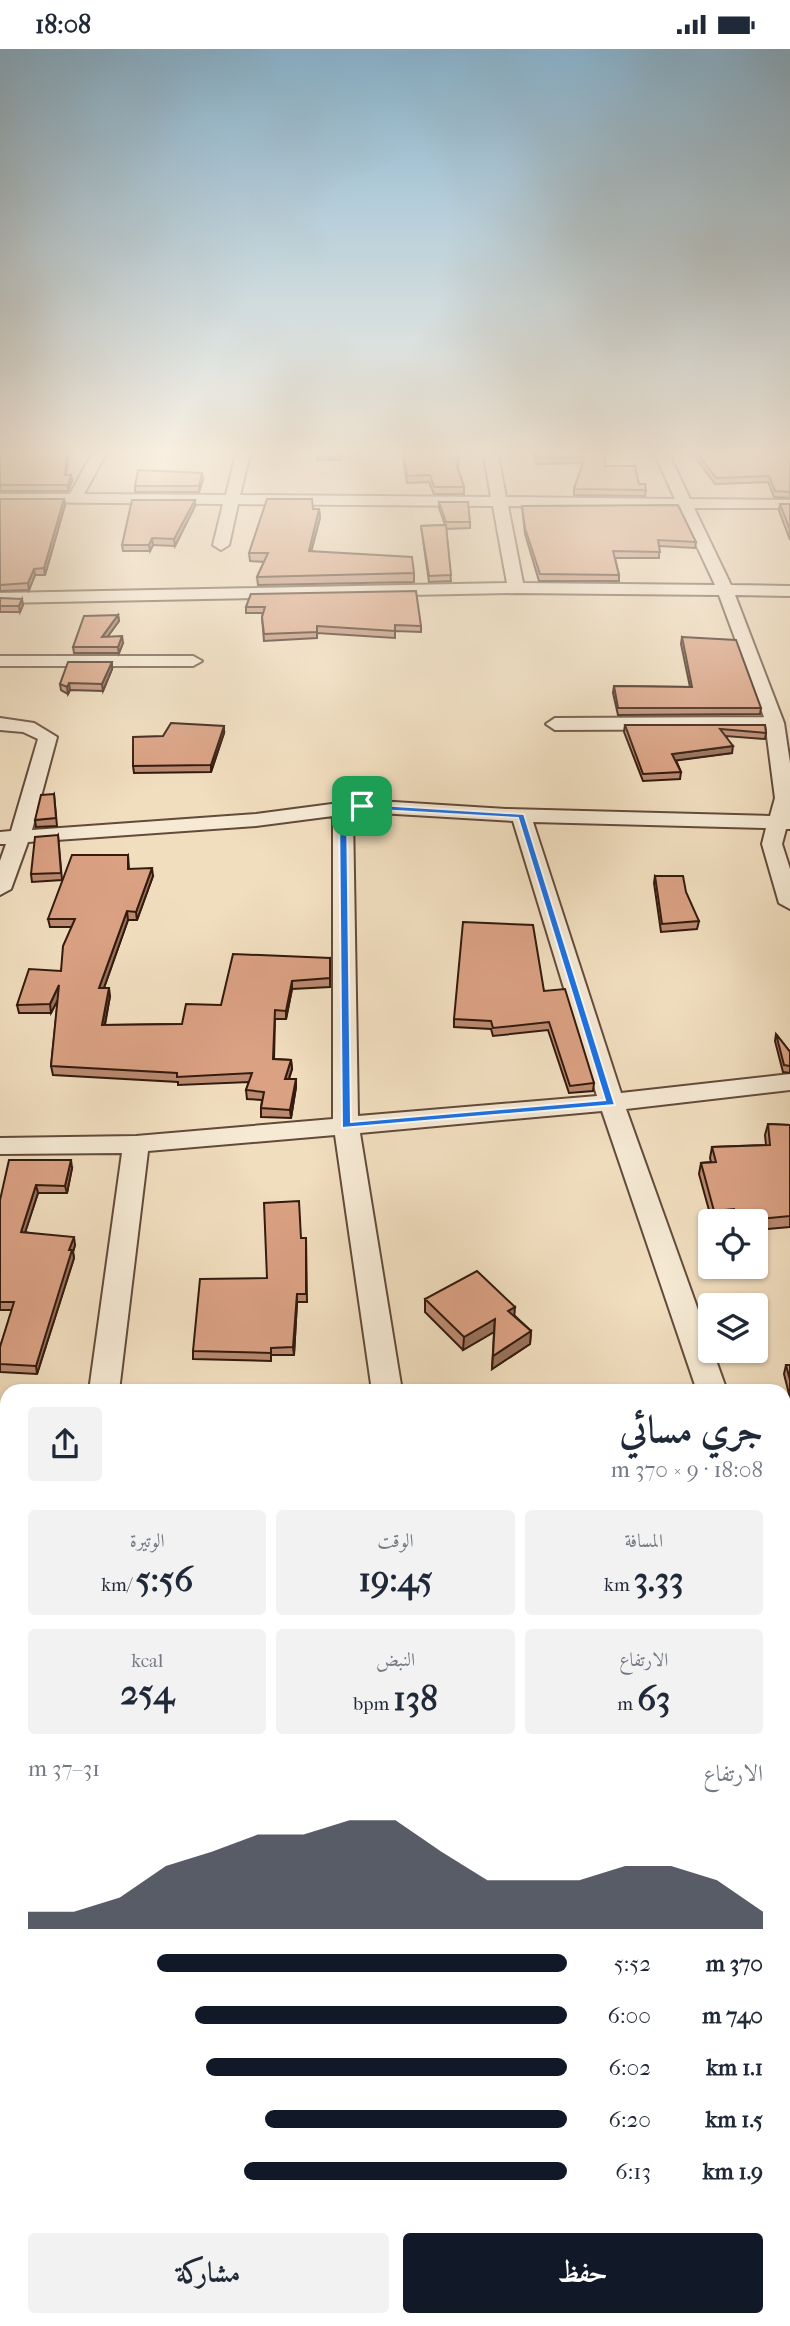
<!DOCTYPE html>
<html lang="ar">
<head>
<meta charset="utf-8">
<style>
  :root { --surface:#fff; --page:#f2f2f3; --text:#1f2937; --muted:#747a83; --accent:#111827 }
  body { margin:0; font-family:"IM FELL French Canon",Amiri,serif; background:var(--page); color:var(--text); direction:rtl; height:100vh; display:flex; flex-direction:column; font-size:26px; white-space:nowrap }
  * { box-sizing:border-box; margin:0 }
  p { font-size:23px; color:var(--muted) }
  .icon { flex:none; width:38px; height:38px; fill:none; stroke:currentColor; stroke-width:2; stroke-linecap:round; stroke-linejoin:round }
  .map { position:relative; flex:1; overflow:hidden; direction:ltr }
  .side { position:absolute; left:0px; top:1335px; width:791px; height:943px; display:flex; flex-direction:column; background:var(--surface); border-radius:21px 21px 0 0; box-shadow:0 2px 5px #0004; direction:rtl }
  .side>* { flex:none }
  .fabs { position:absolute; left:698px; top:1160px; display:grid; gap:14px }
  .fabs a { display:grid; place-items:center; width:70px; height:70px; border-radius:7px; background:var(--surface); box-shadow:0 2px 5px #0004; font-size:35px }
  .pin { position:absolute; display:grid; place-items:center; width:60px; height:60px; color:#fff; margin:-30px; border-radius:14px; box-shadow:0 4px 10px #0006 }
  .round { display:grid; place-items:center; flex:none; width:74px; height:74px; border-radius:7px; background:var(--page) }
  .summary { display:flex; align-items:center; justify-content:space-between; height:119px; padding:0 28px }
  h1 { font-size:38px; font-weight:800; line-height:52px }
  .figures { display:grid; grid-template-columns:repeat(3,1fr); gap:10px; height:119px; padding:7px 28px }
  .figures div { display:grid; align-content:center; border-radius:7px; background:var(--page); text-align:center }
  .figures b { font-size:35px; font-weight:800 }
  .figures small { font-size:19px; font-weight:400 }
  .figures p { font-size:19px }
  .chart { height:196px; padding:14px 28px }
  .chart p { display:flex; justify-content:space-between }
  .chart svg { width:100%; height:126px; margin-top:7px; fill:var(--accent); opacity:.7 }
  .cta { display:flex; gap:14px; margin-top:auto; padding:14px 28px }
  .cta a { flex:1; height:80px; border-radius:7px; background:var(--accent); color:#fff; font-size:28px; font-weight:800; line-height:80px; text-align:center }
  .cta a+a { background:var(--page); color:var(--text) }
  ul { padding:0 28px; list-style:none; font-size:23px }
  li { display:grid; grid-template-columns:112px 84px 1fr; align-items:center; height:52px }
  li i { height:18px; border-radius:9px; background:var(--accent) }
  .status { display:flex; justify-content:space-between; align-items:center; height:49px; padding:0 35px; background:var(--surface); direction:ltr }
  .status svg { height:19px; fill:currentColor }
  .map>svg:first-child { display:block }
</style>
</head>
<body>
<div class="status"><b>18:08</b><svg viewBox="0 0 49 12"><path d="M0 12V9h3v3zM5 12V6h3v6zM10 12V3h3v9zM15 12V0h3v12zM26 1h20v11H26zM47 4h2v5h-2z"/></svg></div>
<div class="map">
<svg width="790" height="2277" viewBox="0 0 790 2277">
  <rect width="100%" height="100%" fill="#f1debf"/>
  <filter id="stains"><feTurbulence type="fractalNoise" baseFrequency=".00286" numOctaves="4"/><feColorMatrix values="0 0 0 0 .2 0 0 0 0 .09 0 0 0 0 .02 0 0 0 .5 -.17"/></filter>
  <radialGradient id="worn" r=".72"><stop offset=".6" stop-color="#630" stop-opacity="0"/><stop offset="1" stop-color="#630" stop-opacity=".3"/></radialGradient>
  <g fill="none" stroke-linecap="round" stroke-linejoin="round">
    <defs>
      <path id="street" d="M 94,401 L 108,401 L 84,445 L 226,446 L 237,401 L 251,401 L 240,446 L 491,448 L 483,401 L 497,401 L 506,448 L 675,450 L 653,401 L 667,401 L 690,450 L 790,451 L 790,459 L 694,459 L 731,536 L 790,537 L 790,547 L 735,546 L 784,674 L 790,714 L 790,780 L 786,780 L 782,795 L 790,820 L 790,860 L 779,854 L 762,795 L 766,779 L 533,773 L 621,1044 L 790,1025 L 790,1041 L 626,1060 L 727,1342 L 697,1342 L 602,1062 L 360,1084 L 402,1342 L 372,1342 L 335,1086 L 148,1102 L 119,1342 L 89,1342 L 122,1104 L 0,1105 L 0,1089 L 136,1087 L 333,1070 L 333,767 L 256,777 L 28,793 L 11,840 L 0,846 L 0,812 L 6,795 L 0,795 L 0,783 L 11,782 L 38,690 L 23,683 L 0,681 L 0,669 L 34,674 L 57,688 L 32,781 L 256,765 L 362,751 L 506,760 L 770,767 L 775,749 L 766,680 L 555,681 L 546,675 L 555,669 L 764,668 L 719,546 L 516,544 L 0,554 L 0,544 L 507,534 L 493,457 L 238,455 L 229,496 L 221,501 L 213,496 L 223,455 L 0,453 L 0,445 L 70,445 ZM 508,457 L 679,459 L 715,536 L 523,534 ZM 362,763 L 513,772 L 597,1047 L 358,1067 L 353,764 Z
        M 0,607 L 193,607 L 202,612 L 193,617 L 0,617 Z
        M 784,1534 L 790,1536 L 790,1580 L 784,1578 Z
        M 0,1711 L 7,1711 L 7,1745 L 0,1745 Z
        M 7,2131 L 7,2182 L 0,2185 L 0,2133 Z
        M 790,2133 L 790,2175 L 784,2176 L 784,2134 Z
        M 536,2272 L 580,2272 L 582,2277 L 537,2277 Z"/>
    </defs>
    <use href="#street" stroke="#624b3a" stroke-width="4"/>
    <use href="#street" fill="#f6ead5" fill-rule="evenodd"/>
  </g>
  <path fill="#bb8a71" stroke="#331a0e" stroke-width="2" d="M 0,401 L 69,401 L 66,426 L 71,426 L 72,432 L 68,442 L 0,442 Z
    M 317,401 L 343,401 L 340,411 L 317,411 Z
    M 402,401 L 459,401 L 458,419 L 464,438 L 464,445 L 434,445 L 429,433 L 407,434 Z
    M 533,401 L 603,401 L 605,417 L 639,435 L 646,441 L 645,447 L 574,446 L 574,440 L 583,414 L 536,415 Z
    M 690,401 L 790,401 L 790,449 L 774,448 L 768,433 L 715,435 Z
    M 203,430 L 199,443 L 135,443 L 135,437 Z
    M 0,450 L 64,450 L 65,456 L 45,526 L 35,526 L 29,541 L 0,542 Z
    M 439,453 L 470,473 L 470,479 L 446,480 L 451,532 L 429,533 L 421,477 L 445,476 L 439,459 Z
    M 780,455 L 790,455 L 790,491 L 779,462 Z
    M 195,457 L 175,497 L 153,496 L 150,502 L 123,502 L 122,496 Z
    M 522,457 L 696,493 L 695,499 L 659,497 L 659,509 L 615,509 L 619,526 L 619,532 L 539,532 L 525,485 Z
    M 313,460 L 319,460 L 320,469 L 311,502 L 414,524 L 414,533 L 258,536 L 257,528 L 264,513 L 250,512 L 249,504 Z
    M 251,545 L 421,577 L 421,583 L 395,582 L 395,589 L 317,584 L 317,589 L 264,592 L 262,568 L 263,564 L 246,564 L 246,558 Z
    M 0,549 L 23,556 L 20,563 L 0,563 Z
    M 118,566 L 119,572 L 108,587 L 123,594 L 119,604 L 74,604 L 73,598 Z
    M 682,588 L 761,659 L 760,665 L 618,666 L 613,644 L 614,637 L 690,638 L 681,595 Z
    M 112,620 L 103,642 L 70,641 L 68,645 L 61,641 L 60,635 Z
    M 625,676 L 765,676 L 766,684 L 765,690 L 726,687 L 732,704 L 676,711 L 681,723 L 680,730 L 643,732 L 624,683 Z
    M 224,684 L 211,723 L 134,724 L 133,717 Z
    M 54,745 L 57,777 L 36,778 L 35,771 Z
    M 58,786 L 62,831 L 32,833 L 31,825 Z
    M 128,806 L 129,820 L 153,827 L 137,871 L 128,871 L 104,939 L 110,947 L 105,976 L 182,975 L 221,956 L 330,909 L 330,938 L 292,940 L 286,970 L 275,970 L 274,1010 L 291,1011 L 292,1020 L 289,1030 L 296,1038 L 291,1069 L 261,1068 L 261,1059 L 262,1051 L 247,1050 L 246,1041 L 249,1033 L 178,1036 L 178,1033 L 53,1026 L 51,1017 L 58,950 L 51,964 L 19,964 L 17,956 L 61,922 L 72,878 L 50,878 L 48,870 Z
    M 655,827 L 699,872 L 697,880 L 661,883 L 654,834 Z
    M 544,942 L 594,1034 L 593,1042 L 569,1044 L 548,981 L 493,987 L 491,980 L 454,978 L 454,970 Z
    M 776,985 L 790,1003 L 790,1024 L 783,1023 L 775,992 Z
    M 768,1075 L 790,1076 L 790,1178 L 756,1181 L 756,1172 L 732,1172 L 732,1171 L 712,1172 L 699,1125 L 701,1114 L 711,1113 L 710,1109 L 712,1098 L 766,1096 L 765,1086 Z
    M 72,1119 L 67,1144 L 38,1144 L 25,1183 L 75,1196 L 73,1203 L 74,1209 L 37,1325 L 0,1323 L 0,1298 L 12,1261 L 0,1261 L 0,1151 Z
    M 301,1189 L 306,1189 L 307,1253 L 297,1253 L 294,1306 L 271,1306 L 271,1312 L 193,1310 L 193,1302 L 267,1229 Z
    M 425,1250 L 515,1267 L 531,1282 L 530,1295 L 492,1320 L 494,1283 L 463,1301 L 425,1263 Z
    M 786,1316 L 790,1316 L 790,1349 L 784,1325 Z
    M 784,1599 L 790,1615 L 790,1647 L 784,1647 Z
    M 0,1858 L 7,1859 L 7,1901 L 0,1901 Z
    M 784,1977 L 790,1977 L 790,2014 L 784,2015 Z
    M 7,2175 L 7,2241 L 0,2239 L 0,2180 L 5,2179 Z
    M 755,2272 L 784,2272 L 790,2277 L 757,2277 Z"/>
  <path fill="#99715c" stroke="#331a0e" stroke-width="2" d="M 68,401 L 69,401 L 65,432 L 65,426 Z
    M 202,424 L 203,430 L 199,443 L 199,437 Z
    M 71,426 L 72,432 L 68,442 L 68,436 Z
    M 64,450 L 65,456 L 45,526 L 44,519 Z
    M 195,451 L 195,457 L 175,497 L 174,490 Z
    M 319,460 L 320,469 L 309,511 L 309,502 Z
    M 152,489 L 153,496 L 150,502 L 149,496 Z
    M 34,520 L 35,526 L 29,541 L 28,534 Z
    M 22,550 L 23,556 L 20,563 L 19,557 Z
    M 118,566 L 119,572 L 103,594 L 102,588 Z
    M 122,587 L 123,594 L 119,604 L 118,598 Z
    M 112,613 L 112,620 L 103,642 L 102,635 Z
    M 69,634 L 70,641 L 68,645 L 67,638 Z
    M 224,677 L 224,684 L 211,723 L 211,716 Z
    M 733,697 L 732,704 L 672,712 L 672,705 Z
    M 152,819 L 153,827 L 137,871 L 136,863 Z
    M 127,862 L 128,871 L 101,947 L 99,939 Z
    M 292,932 L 292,940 L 286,970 L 286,962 Z
    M 59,936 L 61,945 L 51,964 L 50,955 Z
    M 109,939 L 110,947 L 103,984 L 102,976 Z
    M 291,1011 L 292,1020 L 286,1038 L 285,1030 Z
    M 296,1030 L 296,1038 L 291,1069 L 290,1061 Z
    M 71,1111 L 72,1119 L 67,1144 L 65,1137 Z
    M 36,1136 L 38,1144 L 23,1190 L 21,1183 Z
    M 74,1188 L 75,1196 L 73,1203 L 74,1209 L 37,1325 L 36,1317 L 69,1201 Z
    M 297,1245 L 297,1253 L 294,1306 L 293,1298 Z
    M 515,1258 L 514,1271 L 508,1262 Z
    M 495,1270 L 494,1283 L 463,1301 L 464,1288 Z
    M 531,1282 L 530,1295 L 492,1320 L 493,1307 Z
    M 790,1889 L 790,1901 L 784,1902 L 784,1890 Z"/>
  <path fill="#daa183" stroke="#331a0e" stroke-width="2" d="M 0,401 L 68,401 L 65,426 L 71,426 L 68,436 L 0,436 Z
    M 317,401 L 341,401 L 340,405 L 317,404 Z
    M 403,401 L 459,401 L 457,417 L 464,438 L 434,438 L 430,426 L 407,427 Z
    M 535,401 L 603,401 L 605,417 L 635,417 L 639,435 L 645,435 L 646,441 L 574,440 L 585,408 L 537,409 Z
    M 695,401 L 790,401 L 790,443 L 775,442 L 769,427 L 716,429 Z
    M 138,421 L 202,424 L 199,437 L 135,437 Z
    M 0,450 L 64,450 L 44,519 L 34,520 L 28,534 L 0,536 Z
    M 267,450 L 312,450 L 313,460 L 319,460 L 309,502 L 412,508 L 414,524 L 257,528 L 268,504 L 249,504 Z
    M 132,451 L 195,451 L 174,490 L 152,489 L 149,496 L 122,496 Z
    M 439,453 L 468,453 L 470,473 L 446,473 Z
    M 780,455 L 790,455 L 790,481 Z
    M 678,456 L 696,493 L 658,491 L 660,503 L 613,502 L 619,526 L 540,525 L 525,479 L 522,457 Z
    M 446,476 L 451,526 L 429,527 L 421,477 Z
    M 416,542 L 421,577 L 395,576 L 395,582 L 317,577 L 317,583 L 264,585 L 262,568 L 265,558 L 246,558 L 251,545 Z
    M 0,549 L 22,550 L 19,557 L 0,557 Z
    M 118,566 L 102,588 L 122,587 L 118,598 L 73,598 L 84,567 Z
    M 682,588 L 736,591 L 761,659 L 618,659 L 614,637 L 692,638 Z
    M 68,613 L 112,613 L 102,635 L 69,634 L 67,638 L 60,635 Z
    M 171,674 L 224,677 L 211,716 L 133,717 L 133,688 L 163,687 Z
    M 625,676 L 765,676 L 766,684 L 720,680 L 733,697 L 672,705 L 681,723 L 643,725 Z
    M 54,745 L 56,769 L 35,771 L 41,746 Z
    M 58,786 L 61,824 L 31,825 L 35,788 Z
    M 72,806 L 128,806 L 128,820 L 152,819 L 136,863 L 127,862 L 99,939 L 109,939 L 102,976 L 182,975 L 186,955 L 221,956 L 233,905 L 330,909 L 330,929 L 292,932 L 286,962 L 275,961 L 273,1010 L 291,1011 L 285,1030 L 296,1030 L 290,1061 L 261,1059 L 264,1043 L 246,1041 L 252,1024 L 177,1028 L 177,1024 L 51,1017 L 59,936 L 50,955 L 17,956 L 29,920 L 61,922 L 63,897 L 75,870 L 48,870 Z
    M 655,827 L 683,827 L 686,843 L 699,872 L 662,875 Z
    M 463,873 L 533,876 L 544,942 L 565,940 L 594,1034 L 570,1037 L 549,973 L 493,979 L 491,972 L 454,970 Z
    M 776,985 L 790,1003 L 790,1017 L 784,1016 Z
    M 768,1075 L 790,1076 L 790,1167 L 737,1172 L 734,1160 L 714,1162 L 701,1114 L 716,1113 L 712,1098 L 770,1096 Z
    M 9,1111 L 71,1111 L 65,1137 L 36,1136 L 21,1183 L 74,1188 L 69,1201 L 72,1201 L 36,1317 L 0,1315 L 0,1298 L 14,1253 L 0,1253 L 0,1151 Z
    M 299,1152 L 301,1189 L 306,1189 L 306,1245 L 297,1245 L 293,1298 L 271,1299 L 271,1304 L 193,1302 L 200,1230 L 267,1229 L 264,1154 Z
    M 477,1222 L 515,1258 L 508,1262 L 531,1282 L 493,1307 L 495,1270 L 464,1288 L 425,1250 Z
    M 786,1316 L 790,1316 L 790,1331 Z
    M 784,1599 L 786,1599 L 790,1615 L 790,1633 L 784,1633 Z
    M 784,1844 L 785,1844 L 790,1855 L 790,1889 L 784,1890 Z
    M 0,1858 L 7,1859 L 7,1895 L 0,1894 Z
    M 784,1977 L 790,1977 L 790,2008 L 784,2009 Z
    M 7,2175 L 7,2236 L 0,2234 L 0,2180 L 5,2179 Z
    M 786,2213 L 790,2225 L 790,2277 L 765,2277 L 763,2272 L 784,2272 L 784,2214 Z"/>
  <linearGradient id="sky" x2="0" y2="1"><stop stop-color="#89b7d4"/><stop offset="0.56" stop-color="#f9f0e2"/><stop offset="1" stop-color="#f9f0e2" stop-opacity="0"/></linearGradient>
  <rect width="790" height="720" fill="url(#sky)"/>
  <path fill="#1a73e8" stroke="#fff" stroke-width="2" fill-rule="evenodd" d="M 362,755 L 524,765 L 615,1056 L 342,1079 L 339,758 ZM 362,760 L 518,769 L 605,1051 L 351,1073 L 347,761 Z"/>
  <rect width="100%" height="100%" filter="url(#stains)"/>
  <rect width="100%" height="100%" fill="url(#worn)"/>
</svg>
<div class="fabs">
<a><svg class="icon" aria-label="locate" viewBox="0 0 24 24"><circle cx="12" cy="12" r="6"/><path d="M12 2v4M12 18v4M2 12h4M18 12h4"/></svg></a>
<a><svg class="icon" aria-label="layers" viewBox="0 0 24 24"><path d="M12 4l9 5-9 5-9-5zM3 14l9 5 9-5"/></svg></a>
</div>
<div class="pin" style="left:362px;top:757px;background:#1e9e55"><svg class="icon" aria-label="arrive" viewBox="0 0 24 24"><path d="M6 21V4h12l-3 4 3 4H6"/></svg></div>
<section class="side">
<div class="summary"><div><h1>جري مسائي</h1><p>18:08 · 9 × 370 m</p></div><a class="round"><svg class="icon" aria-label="share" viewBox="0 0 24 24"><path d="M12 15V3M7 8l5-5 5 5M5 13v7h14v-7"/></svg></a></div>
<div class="figures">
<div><p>المسافة</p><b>3.33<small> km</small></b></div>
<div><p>الوقت</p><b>19:45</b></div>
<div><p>الوتيرة</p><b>5:56<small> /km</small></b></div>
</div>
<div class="figures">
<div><p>الارتفاع</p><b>63<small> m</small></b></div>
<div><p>النبض</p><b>138<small> bpm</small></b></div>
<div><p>kcal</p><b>254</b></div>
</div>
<div class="chart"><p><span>الارتفاع</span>31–37 m</p>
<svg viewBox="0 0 160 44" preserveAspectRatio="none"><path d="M0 44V38L10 38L20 33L30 22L40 17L50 11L60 11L70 6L80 6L90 17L100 27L110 27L120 27L130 22L140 22L150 27L160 38V44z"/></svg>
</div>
<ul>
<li><b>370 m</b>5:52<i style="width:76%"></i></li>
<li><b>740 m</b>6:00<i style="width:69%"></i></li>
<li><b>1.1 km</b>6:02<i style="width:67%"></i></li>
<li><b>1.5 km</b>6:20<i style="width:56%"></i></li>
<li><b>1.9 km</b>6:13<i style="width:60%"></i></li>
</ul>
<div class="cta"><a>حفظ</a><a>مشاركة</a></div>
</section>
</div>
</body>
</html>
